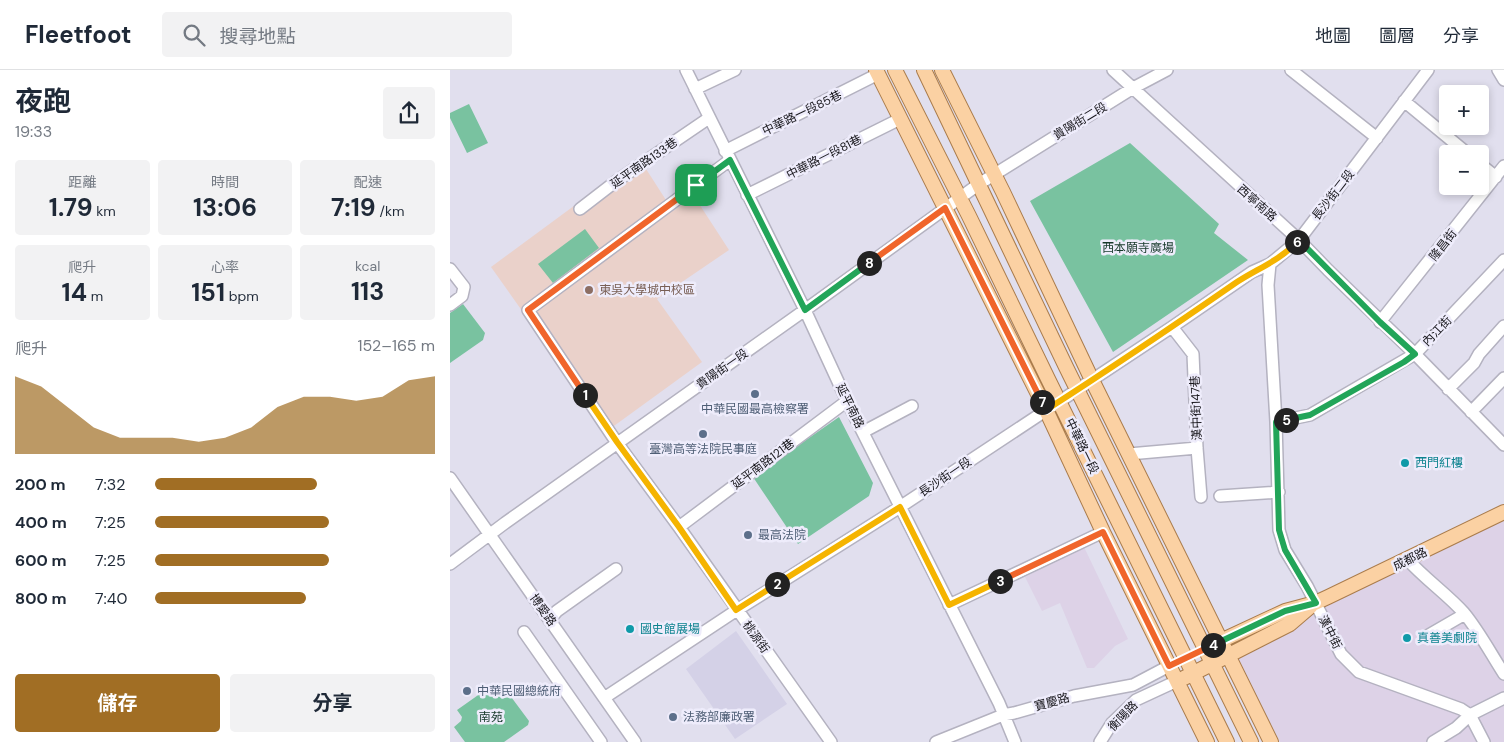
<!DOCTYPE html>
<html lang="zh-TW">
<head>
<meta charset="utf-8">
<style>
  :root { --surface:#fff; --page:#f2f2f3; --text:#1f2937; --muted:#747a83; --line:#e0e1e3; --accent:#a16e24 }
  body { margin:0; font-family:"DM Sans","Noto Sans TC",sans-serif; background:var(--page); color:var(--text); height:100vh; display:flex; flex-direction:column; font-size:19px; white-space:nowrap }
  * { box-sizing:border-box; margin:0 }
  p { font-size:16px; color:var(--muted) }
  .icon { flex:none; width:28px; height:28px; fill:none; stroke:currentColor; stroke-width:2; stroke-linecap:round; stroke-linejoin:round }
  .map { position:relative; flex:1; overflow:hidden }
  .sheet { display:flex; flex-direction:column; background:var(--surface); width:450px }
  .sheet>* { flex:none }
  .controls { position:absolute; left:989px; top:15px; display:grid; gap:10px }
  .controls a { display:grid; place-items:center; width:50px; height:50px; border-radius:5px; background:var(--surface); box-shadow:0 2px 8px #0003; font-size:25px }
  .pin { position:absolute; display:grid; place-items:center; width:42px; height:42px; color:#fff; margin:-21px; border-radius:10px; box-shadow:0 2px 8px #0006 }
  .km { position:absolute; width:25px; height:25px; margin:-12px; border-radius:50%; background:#222; color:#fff; font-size:14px; line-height:25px; text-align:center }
  .round { display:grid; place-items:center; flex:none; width:52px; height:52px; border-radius:5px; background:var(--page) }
  .headline { display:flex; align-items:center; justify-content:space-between; height:85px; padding:0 15px }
  h1 { font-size:28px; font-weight:700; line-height:38px }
  .metrics { display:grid; grid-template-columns:repeat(3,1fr); gap:8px; height:85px; padding:5px 15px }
  .metrics div { display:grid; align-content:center; border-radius:5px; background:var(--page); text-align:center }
  .metrics b { font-size:25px; font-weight:700 }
  .metrics small { font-size:14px; font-weight:400 }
  .metrics p { font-size:14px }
  .chart { height:140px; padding:10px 15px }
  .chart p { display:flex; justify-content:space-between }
  .chart svg { width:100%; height:90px; margin-top:5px; fill:var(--accent); opacity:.7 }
  .button { display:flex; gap:10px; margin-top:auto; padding:10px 15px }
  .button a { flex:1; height:58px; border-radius:5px; background:var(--accent); color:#fff; font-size:20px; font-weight:700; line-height:58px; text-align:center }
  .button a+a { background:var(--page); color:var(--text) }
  ul { padding:0 15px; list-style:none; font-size:16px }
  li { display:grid; grid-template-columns:80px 60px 1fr; align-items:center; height:38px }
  li i { height:12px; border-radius:6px; background:var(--accent) }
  header { display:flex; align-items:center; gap:30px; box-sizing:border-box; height:70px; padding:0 25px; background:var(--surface); border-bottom:1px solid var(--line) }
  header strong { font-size:24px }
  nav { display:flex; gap:28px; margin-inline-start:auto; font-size:18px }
  .search { width:350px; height:45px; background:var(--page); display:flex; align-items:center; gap:12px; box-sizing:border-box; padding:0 18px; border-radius:5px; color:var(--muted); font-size:19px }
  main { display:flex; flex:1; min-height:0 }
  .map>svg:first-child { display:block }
</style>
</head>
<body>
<header>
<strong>Fleetfoot</strong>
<div class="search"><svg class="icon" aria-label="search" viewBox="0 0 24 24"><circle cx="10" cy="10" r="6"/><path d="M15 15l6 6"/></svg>搜尋地點</div>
<nav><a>地圖</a><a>圖層</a><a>分享</a></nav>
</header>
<main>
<section class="sheet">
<div class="headline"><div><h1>夜跑</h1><p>19:33</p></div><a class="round"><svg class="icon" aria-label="share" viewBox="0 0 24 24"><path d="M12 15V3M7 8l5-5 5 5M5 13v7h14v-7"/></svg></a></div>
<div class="metrics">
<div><p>距離</p><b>1.79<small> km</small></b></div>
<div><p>時間</p><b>13:06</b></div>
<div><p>配速</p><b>7:19<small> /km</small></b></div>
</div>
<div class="metrics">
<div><p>爬升</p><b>14<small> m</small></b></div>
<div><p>心率</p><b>151<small> bpm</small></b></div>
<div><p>kcal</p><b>113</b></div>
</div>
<div class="chart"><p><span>爬升</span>152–165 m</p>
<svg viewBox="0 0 160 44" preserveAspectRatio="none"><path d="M0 44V6L10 11L20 21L30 31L40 36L50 36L60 36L70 38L80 36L90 31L100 21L110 16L120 16L130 18L140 16L150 8L160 6V44z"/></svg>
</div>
<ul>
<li><b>200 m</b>7:32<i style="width:58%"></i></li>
<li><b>400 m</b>7:25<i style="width:62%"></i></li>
<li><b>600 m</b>7:25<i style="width:62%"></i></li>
<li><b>800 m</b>7:40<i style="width:54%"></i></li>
</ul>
<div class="button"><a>儲存</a><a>分享</a></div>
</section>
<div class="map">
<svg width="1054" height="672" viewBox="0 0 1054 672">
  <rect width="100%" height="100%" fill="#e1dfee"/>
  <path fill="#ddd2e7" d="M 1054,448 L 1054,672 L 830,672 L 787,586 L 868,534 Z
    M 634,477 L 678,569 L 665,576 L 644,598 L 637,598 L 610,533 L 592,541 L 575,507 Z"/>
  <path fill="#d4d1e7" d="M 286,561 L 337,634 L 285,669 L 236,599 Z"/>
  <path fill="#ead1ca" d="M 189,88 L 223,141 L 244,126 L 279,180 L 207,229 L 252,292 L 157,361 L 41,197 Z"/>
  <path fill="#79c2a0" d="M 19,34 L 38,73 L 17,83 L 0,48 L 0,43 Z
    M 680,73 L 769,154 L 764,163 L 798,190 L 663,282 L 580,131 Z
    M 135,159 L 149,178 L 103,213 L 88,194 Z
    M 13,234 L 35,263 L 33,270 L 0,293 L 0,243 Z
    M 389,347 L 423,413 L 419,426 L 348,474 L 303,407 Z
    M 41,616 L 46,623 L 50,624 L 56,620 L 79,651 L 78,655 L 54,672 L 15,672 L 4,657 L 11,651 L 12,647 L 7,640 Z"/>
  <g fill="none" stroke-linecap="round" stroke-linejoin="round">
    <defs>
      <path id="minor" d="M 236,0 L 355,240 L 397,331 L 549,633 L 565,672
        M 663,0 L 849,170 L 878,200 L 965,284 L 1054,375
        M 841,0 L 927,68
        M 1048,0 L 1054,10
        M 245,19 L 285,0
        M 954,31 L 1018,84
        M 275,81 L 428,4
        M 280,90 L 78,240 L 167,373 L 229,457 L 381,672
        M 1030,94 L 1046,107
        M 297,125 L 450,49
        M 130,139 L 165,112 L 259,48
        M 820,194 L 818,215 L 826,352 L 829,460 L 835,480 L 857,516 L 891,584 L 909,602 L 1011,639 L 1020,645 L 1034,672
        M 0,199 L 14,217 L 12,226 L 0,235
        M 930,252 L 1054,96
        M 722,257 L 743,284 L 747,378 L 751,427
        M 998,319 L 1024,293 L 1029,284 L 1054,256
        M 1021,342 L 1054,308
        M 826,352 L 860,345 L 965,284 L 1054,190
        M 413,362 L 462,336
        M 679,384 L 747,378
        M 0,408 L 185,672
        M 770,426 L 829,422
        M 229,457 L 397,331
        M 958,490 C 975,509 997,524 1014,543 C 1029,561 1041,584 1054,604
        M 0,494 L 55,453 L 355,240 L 529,114 L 683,18 L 717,0
        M 499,535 L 653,462
        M 99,550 L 107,541 L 166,499
        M 74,562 L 151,672
        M 977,566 L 1015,544
        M 154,628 L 287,540 L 450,437 L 722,257 L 802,202 L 820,194 L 849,170 L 978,0
        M 486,672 L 553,645 L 564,643 L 624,626 L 683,615 L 719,596
        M 650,672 L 662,653 L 686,630 L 727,611
        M 983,672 L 1006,658 L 1020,645 L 1054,628"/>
      <path id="major" d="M 426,0 L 596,340 L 653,462 L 757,672
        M 445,0 L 519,146 L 598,309 L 777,672
        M 474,0 L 616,297 L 801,672
        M 492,0 L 553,122 L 642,310 L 821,672
        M 762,575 L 835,541 L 865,533 L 878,527 L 1054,442
        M 734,608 L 840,554 L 861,536"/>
    </defs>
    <use href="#minor" stroke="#b4b2c0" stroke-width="14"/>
    <use href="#major" stroke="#aa7c4c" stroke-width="16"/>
    <use href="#minor" stroke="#fff" stroke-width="11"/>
    <use href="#major" stroke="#fbd1a3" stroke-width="14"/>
  </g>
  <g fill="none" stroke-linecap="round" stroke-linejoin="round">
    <defs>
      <path id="split-1" d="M 135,325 L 78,240 L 246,115"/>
      <path id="split-2" d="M 135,325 L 167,372 L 229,457 L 286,540 L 327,514"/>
      <path id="split-3" d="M 327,514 L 450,437 L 499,535 L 550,511"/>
      <path id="split-4" d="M 550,511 L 653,462 L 719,596 L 763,575"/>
      <path id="split-5" d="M 763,575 L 835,541 L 866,533 L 835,480 L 829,460 L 826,352 L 836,350"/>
      <path id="split-6" d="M 836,350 L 860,345 L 954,292 L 965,284 L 930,252 L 849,170 L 847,172"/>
      <path id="split-7" d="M 592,332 L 596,340 C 660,299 722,257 784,214 C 806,199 828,192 847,172"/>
      <path id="split-8" d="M 419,193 L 495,138 L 592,332"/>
      <path id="split-9" d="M 246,115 L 280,90 L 355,240 L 419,193"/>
    </defs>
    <use href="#split-1" stroke="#fff" stroke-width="10"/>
    <use href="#split-2" stroke="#fff" stroke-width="10"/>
    <use href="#split-3" stroke="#fff" stroke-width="10"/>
    <use href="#split-4" stroke="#fff" stroke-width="10"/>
    <use href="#split-5" stroke="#fff" stroke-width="10"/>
    <use href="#split-6" stroke="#fff" stroke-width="10"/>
    <use href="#split-7" stroke="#fff" stroke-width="10"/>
    <use href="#split-8" stroke="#fff" stroke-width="10"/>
    <use href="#split-9" stroke="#fff" stroke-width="10"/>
    <use href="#split-1" stroke="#f0652b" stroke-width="6"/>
    <use href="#split-2" stroke="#f5b400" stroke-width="6"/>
    <use href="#split-3" stroke="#f5b400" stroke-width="6"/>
    <use href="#split-4" stroke="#f0652b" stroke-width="6"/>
    <use href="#split-5" stroke="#22a559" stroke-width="6"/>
    <use href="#split-6" stroke="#22a559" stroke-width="6"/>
    <use href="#split-7" stroke="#f5b400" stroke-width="6"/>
    <use href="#split-8" stroke="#f0652b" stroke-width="6"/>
    <use href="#split-9" stroke="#22a559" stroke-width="6"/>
  </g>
  <circle fill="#8d6e63" stroke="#eeecfb" stroke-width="2" cx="139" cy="220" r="5"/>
  <g fill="#5c6f8a" stroke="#eeecfb" stroke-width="2">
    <circle cx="305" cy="324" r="5"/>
    <circle cx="253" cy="364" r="5"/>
    <circle cx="298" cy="465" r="5"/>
    <circle cx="17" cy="621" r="5"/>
    <circle cx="223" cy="647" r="5"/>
  </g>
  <g fill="#0f9aa8" stroke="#eeecfb" stroke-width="2">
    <circle cx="955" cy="393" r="5"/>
    <circle cx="180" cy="559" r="5"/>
    <circle cx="957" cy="568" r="5"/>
  </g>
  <g text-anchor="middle" stroke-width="5" stroke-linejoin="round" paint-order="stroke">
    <g font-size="12" fill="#18171c" stroke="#eeecfb">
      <text transform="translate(352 43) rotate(-26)" y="4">中華路一段85巷</text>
      <text transform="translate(630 51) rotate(-31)" y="4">貴陽街二段</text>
      <text transform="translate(374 87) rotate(-27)" y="4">中華路一段81巷</text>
      <text transform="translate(194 93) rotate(-35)" y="4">延平南路133巷</text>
      <text transform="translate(883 125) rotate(-52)" y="4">長沙街二段</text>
      <text transform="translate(807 133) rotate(42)" y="4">西寧南路</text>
      <text transform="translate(993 175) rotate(-52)" y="4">隆昌街</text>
      <text transform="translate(987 261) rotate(-46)" y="4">內江街</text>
      <text transform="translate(272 299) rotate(-35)" y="4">貴陽街一段</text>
      <text transform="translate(400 336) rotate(64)" y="4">延平南路</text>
      <text transform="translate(746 338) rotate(-92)" y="4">漢中街147巷</text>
      <text transform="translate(632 376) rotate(64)" y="4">中華路一段</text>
      <text transform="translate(313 394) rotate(-37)" y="4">延平南路121巷</text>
      <text transform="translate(495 407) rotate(-34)" y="4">長沙街一段</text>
      <text transform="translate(960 489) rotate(-26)" y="4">成都路</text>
      <text transform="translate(93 540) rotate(55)" y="4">博愛路</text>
      <text transform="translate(880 562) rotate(63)" y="4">漢中街</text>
      <text transform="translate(306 567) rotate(54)" y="4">桃源街</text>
      <text transform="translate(602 632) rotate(-16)" y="4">寶慶路</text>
      <text transform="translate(673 646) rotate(-46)" y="4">衡陽路</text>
    </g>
    <g font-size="12" fill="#153829" stroke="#eeecfb">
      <text x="688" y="182">西本願寺廣場</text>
      <text x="41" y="651">南苑</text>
    </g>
    <g font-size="12" fill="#785e54" stroke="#eeecfb" text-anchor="start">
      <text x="149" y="224">東吳大學城中校區</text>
    </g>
    <g font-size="12" fill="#4e5e75" stroke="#eeecfb" text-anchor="start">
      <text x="305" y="343" text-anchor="middle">中華民國最高檢察署</text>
      <text x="253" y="383" text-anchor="middle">臺灣高等法院民事庭</text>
      <text x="308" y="469">最高法院</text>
      <text x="27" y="625">中華民國總統府</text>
      <text x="233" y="651">法務部廉政署</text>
    </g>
    <g font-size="12" fill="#0d838f" stroke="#eeecfb" text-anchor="start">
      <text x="965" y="397">西門紅樓</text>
      <text x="190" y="563">國史館展場</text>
      <text x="967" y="572">真善美劇院</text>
    </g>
  </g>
</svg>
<div class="controls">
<a>+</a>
<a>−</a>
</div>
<div class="pin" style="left:246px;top:115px;background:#1e9e55"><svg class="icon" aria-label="arrive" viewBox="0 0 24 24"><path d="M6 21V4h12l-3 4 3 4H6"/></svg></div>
<b class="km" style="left:135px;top:325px">1</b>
<b class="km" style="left:327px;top:514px">2</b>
<b class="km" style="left:550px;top:511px">3</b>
<b class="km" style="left:763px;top:575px">4</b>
<b class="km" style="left:836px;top:350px">5</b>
<b class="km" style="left:847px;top:172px">6</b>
<b class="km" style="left:592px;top:332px">7</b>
<b class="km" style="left:419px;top:193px">8</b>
</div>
</main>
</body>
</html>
